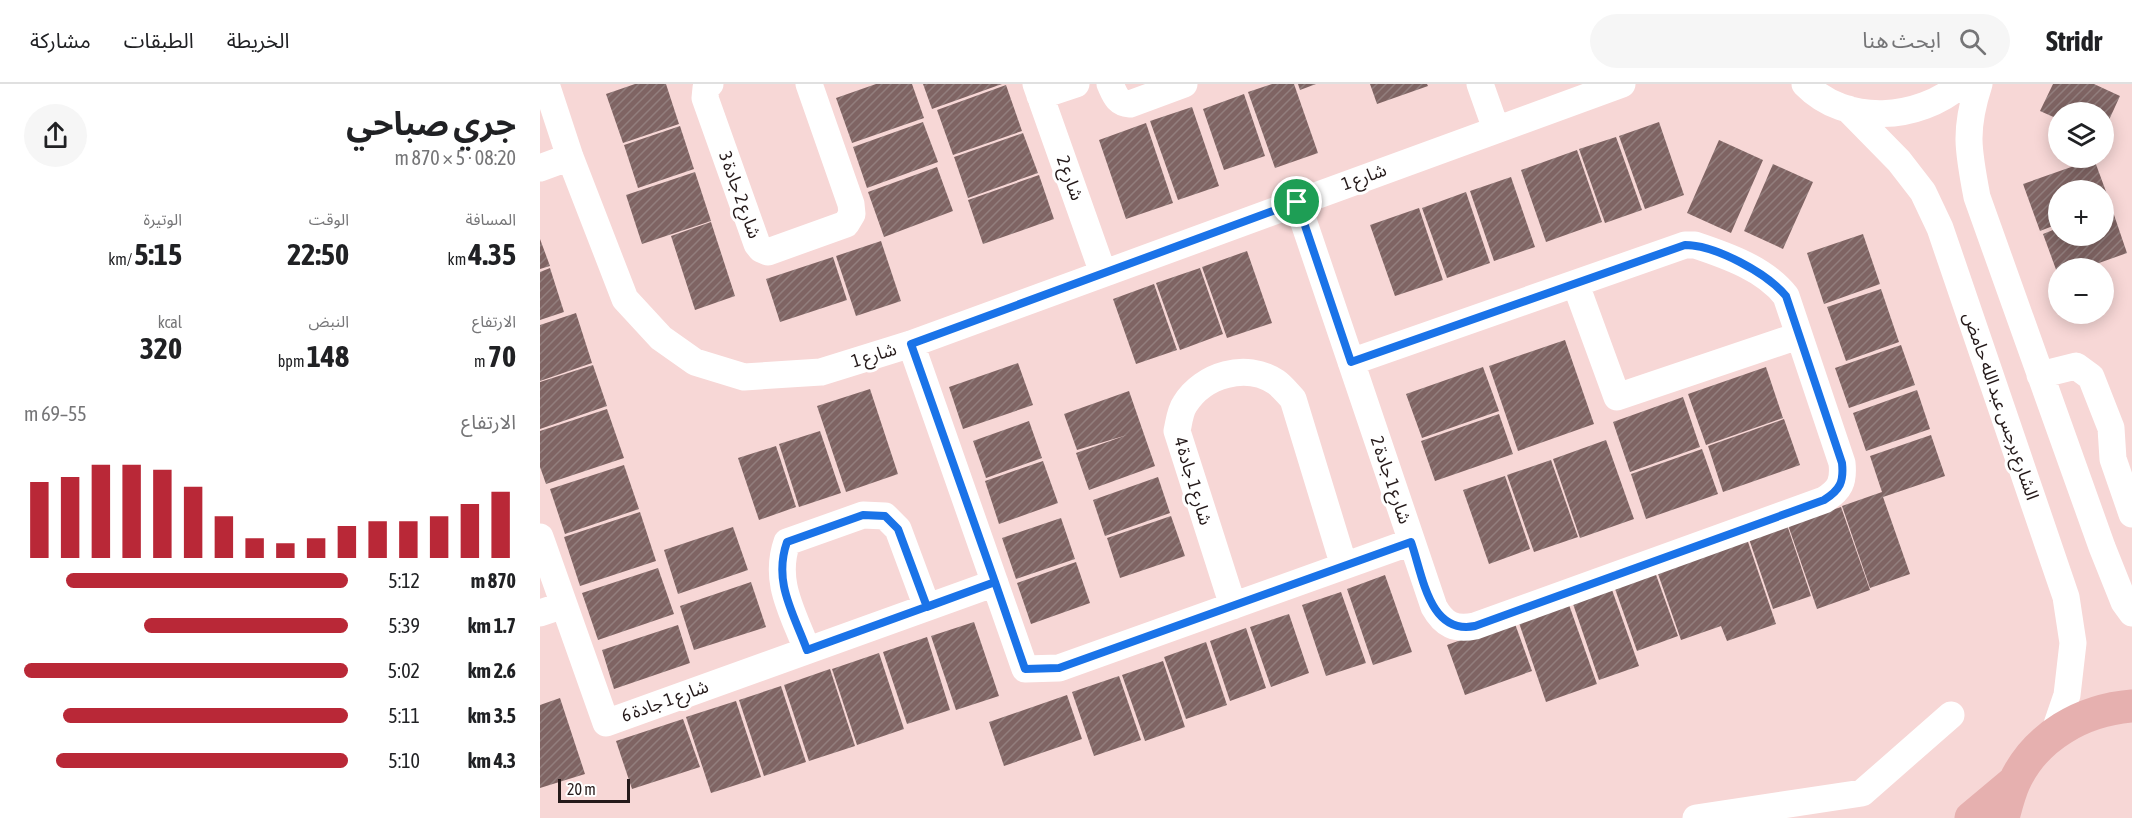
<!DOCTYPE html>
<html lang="ar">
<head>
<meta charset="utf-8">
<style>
  :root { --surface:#fff; --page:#f6f6f6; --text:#202124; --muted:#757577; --line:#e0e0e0; --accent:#b92837 }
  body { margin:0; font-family:"Asap Condensed","Noto Sans Arabic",sans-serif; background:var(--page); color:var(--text); direction:rtl; height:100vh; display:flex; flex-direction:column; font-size:22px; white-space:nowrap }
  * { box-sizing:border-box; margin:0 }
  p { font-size:20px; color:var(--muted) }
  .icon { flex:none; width:33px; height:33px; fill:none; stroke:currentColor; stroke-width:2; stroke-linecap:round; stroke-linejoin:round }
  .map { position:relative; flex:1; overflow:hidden; direction:ltr }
  .sheet { display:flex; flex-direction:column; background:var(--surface); width:540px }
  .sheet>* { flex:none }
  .fabs { position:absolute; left:1508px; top:18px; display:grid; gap:12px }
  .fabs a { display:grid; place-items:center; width:66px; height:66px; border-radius:50%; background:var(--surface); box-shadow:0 3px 15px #0003; font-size:30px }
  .scale { position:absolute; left:18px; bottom:15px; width:72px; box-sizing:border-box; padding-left:6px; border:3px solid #251a1a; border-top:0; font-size:16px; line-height:21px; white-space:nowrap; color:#251a1a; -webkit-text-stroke:4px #fff; paint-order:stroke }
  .pin { position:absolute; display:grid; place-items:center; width:51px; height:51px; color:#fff; margin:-26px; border:3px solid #fff; border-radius:50%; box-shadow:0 2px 6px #0007 }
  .round { display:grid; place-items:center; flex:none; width:63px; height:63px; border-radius:32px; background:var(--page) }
  .headline { display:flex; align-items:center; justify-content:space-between; height:102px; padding:0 24px }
  h1 { font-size:33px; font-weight:700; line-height:45px }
  .metrics { display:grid; grid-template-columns:repeat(3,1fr); gap:9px; height:102px; padding:6px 24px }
  .metrics div { display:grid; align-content:center }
  .metrics b { font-size:30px; font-weight:700 }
  .metrics small { font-size:16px; font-weight:400 }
  .metrics p { font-size:16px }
  .chart { height:168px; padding:12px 24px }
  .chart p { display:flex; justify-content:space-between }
  .chart svg { width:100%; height:108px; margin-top:6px; stroke:var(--accent); stroke-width:6 }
  ul { padding:0 24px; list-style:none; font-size:20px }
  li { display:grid; grid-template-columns:96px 72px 1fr; align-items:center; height:45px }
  li i { height:15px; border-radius:8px; background:var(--accent) }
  header { display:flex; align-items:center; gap:36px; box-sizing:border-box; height:84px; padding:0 30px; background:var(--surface); border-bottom:2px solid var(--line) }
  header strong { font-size:28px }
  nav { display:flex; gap:33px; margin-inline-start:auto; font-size:21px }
  .search { width:420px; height:54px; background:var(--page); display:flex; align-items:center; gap:15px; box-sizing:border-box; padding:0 21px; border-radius:33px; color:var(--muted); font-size:22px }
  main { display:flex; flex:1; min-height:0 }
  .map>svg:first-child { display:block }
</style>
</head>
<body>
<header>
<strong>Stridr</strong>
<div class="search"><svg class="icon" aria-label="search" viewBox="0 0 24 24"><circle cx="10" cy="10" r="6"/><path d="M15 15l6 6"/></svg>ابحث هنا</div>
<nav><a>الخريطة</a><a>الطبقات</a><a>مشاركة</a></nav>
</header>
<main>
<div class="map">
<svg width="1592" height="734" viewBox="0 0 1592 734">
  <defs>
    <pattern id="building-hatch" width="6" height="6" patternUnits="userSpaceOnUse" patternTransform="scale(1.5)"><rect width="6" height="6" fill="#7f6463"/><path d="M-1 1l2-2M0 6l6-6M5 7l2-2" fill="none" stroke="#927e7d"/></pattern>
  </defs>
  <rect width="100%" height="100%" fill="#f7d7d6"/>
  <path fill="url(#building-hatch)" d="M 95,0 L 126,0 L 139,40 L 83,59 L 66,10 Z
    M 336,0 L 372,0 L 384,34 L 312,59 L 296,14 Z
    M 383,0 L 462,0 L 392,25 Z
    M 732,0 L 754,0 L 778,69 L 735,84 L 708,8 Z
    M 758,0 L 776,0 L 760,6 Z
    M 830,0 L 887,0 L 888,2 L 837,20 Z
    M 1513,0 L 1554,0 L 1580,12 L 1563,49 L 1563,28 L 1518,28 L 1518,35 L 1500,27 Z
    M 466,1 L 482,47 L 413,71 L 397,26 Z
    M 704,10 L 725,72 L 684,86 L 663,25 Z
    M 652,23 L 679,102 L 638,116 L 610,37 Z
    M 383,38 L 398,78 L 327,104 L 313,63 Z
    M 1119,38 L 1144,111 L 1105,125 L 1079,52 Z
    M 606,39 L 633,119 L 586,135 L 559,56 Z
    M 140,42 L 154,85 L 98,104 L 84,61 Z
    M 483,49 L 498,89 L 428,114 L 414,73 Z
    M 1076,53 L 1102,126 L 1065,139 L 1039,65 Z
    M 1179,56 L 1223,76 L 1191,149 L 1147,129 Z
    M 1037,66 L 1062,138 L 1006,158 L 981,86 Z
    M 1554,75 L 1571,121 L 1563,124 L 1563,106 L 1518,106 L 1518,140 L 1500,147 L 1483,100 Z
    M 1233,80 L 1273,98 L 1243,165 L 1204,147 Z
    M 397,83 L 413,127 L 344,153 L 328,108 Z
    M 155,88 L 171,137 L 102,160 L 86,111 Z
    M 499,91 L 514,135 L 443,160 L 428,116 Z
    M 971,93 L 995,163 L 954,177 L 930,107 Z
    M 926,108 L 950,179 L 907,194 L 882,124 Z
    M 879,124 L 903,196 L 855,212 L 830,141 Z
    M 1572,125 L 1587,169 L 1545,184 L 1518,184 L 1518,191 L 1503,150 L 1518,144 L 1518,152 L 1563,152 L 1563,128 Z
    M 171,138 L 195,212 L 155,226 L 131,152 Z
    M 1323,150 L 1340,200 L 1284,220 L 1267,169 Z
    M 0,155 L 10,182 L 0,185 Z
    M 341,157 L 361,217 L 316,232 L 296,172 Z
    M 707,167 L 732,239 L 687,254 L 662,183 Z
    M 293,173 L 307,216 L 240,238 L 226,195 Z
    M 10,184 L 24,228 L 0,236 L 0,188 Z
    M 660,184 L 683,250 L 640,266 L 616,199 Z
    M 614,200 L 637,266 L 596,280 L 573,215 Z
    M 1341,205 L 1359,258 L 1306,277 L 1287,223 Z
    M 36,229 L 52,279 L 0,297 L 0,241 Z
    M 1025,256 L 1054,340 L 978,367 L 949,282 Z
    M 1361,261 L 1375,301 L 1309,324 L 1295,284 Z
    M 478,279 L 493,321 L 423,345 L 409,303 Z
    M 53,281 L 67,322 L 0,345 L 0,298 Z
    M 943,283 L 959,327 L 882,354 L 866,310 Z
    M 1226,283 L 1243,334 L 1166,361 L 1148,310 Z
    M 330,305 L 358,390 L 306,408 L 277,322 Z
    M 1377,306 L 1390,345 L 1326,367 L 1313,329 Z
    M 589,307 L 615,382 L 549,406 L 536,369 L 587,351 L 537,366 L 524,330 Z
    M 1143,313 L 1160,363 L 1090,388 L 1073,338 Z
    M 67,325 L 84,374 L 6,400 L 0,383 L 0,347 Z
    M 959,330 L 973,370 L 895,397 L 881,357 Z
    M 1244,335 L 1260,381 L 1183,408 L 1168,362 Z
    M 489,337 L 502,374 L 446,394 L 433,357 Z
    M 280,347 L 301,409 L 259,423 L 239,360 Z
    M 1391,351 L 1405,392 L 1343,413 L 1370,490 L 1330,504 L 1302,422 L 1342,408 L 1330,372 Z
    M 1066,356 L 1094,435 L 1040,454 L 1013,375 Z
    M 236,362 L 256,423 L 219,436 L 198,374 Z
    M 1162,365 L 1178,410 L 1106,435 L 1091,390 Z
    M 1011,376 L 1038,453 L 994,468 L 967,391 Z
    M 503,377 L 518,419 L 459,440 L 445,397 Z
    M 84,381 L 99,425 L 25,450 L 10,405 Z
    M 965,392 L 990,465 L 949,480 L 923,406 Z
    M 618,393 L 630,429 L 565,452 L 553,416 Z
    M 1301,423 L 1330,506 L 1277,525 L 1248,441 Z
    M 100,428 L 116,477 L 40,502 L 24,453 Z
    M 631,432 L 645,472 L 580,494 L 567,454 Z
    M 521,434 L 535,475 L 476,495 L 462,454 Z
    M 1247,441 L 1271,512 L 1233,525 L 1209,455 Z
    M 193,443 L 208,486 L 138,510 L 124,466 Z
    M 1207,455 L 1236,540 L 1187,557 L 1181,542 L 1141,556 L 1117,487 Z
    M 536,478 L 550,519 L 491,540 L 477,499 Z
    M 118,484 L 134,530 L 58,556 L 42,509 Z
    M 1115,488 L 1138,552 L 1097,567 L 1074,502 Z
    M 845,491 L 872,568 L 833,581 L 807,505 Z
    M 211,498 L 226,543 L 154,566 L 140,522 Z
    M 1071,503 L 1099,582 L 1059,596 L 1032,517 Z
    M 801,508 L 826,579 L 786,592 L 762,521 Z
    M 1028,518 L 1057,600 L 1006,618 L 978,536 Z
    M 749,530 L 769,589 L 731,603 L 710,543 Z
    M 974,537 L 992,587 L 925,611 L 907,561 Z
    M 434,538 L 459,612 L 416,626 L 391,552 Z
    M 138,541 L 150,579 L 74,605 L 62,566 Z
    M 706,544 L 726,604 L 690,617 L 670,557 Z
    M 387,553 L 410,626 L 367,640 L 343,568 Z
    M 666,558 L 687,621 L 646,635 L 624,573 Z
    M 339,569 L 364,645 L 317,661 L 292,585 Z
    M 623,577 L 645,643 L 605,657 L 582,591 Z
    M 290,585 L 315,662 L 269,677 L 244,601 Z
    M 579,592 L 601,656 L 554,672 L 532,608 Z
    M 241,602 L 266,678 L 224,692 L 199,616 Z
    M 527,611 L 542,655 L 464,682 L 449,638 Z
    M 20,614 L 45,690 L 0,704 L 0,621 Z
    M 196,617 L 221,693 L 171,709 L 146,633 Z
    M 143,635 L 160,683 L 92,705 L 76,657 Z"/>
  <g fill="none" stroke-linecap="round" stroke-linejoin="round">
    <path stroke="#fff" stroke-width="27" d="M 6,0 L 30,73 L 85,215 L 121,254 L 155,278 L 204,293 L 281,288 L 371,260 L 1082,0
      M 170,0 L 166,4 L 165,14 L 217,160 L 221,165 L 228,168 L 306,140 L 312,130 L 311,120 L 269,0
      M 496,0 L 563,189
      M 570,0 C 575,11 577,19 590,20 L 644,0
      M 940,0 L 956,45
      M 1265,0 C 1306,42 1379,37 1421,0
      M 1439,0 C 1424,46 1428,66 1437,113 L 1562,463 L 1584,518 L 1592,529
      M 500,12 L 536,0
      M 1308,25 L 1359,77 L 1383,108 L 1400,144 L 1526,513 L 1533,559 L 1527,611 L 1514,649
      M 0,84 L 30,73
      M 757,118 L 894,523 C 904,541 915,546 935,542 L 1284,416 C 1300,406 1304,398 1302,379 L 1246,212 C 1225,185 1188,172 1155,161 L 1145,161 L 811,278
      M 1036,201 L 1077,313 L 1258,252
      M 371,260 L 485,585 L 519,584 L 871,458
      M 1500,291 L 1536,282 L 1551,293 L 1571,344 L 1573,375 L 1592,430
      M 0,453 L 66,639 L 455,499
      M 693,522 L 637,347 C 639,338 640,327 645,320 C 663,291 706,278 736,298 C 742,302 748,310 753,315 L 804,482
      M 0,529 L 24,521
      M 267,566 C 253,528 233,498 247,458 L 323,431 L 345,432 L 358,445 L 387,523
      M 1156,734 L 1322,709 L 1411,631"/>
    <path stroke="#e6b0af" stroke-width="33" d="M 1431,734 L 1474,698
      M 1463,734 C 1466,723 1469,710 1474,699 C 1495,652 1543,626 1592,622"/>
  </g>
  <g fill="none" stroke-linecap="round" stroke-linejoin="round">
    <defs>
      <path id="route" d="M 757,118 L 371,260 L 455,498 L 267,566 C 253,528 233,498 247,458 L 323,431 L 345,432 L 358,445 L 387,523 L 455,498 L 485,585 L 519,584 L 871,458 C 883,492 889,551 935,542 L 1284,416 C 1300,406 1304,398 1302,379 L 1246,212 C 1227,189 1175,161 1145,161 L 811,278 L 757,118"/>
    </defs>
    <use href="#route" stroke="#fff" stroke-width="12"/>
    <use href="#route" stroke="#1a73e8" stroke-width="8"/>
  </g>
  <g text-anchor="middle" stroke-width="6" stroke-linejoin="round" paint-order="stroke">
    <g font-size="18" fill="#251a1a" stroke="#fff">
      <text transform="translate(824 93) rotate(-20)" y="6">شارع 1</text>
      <text transform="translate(530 94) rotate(70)" y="6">شارع 2</text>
      <text transform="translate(200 111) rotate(70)" y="6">شارع 2 جادة 3</text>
      <text transform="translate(334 271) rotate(-17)" y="6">شارع 1</text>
      <text transform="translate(1461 322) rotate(71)" y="6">الشارع برجس عبد الله حامض</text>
      <text transform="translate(851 396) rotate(71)" y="6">شارع 1 جادة 2</text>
      <text transform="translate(653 397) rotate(73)" y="6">شارع 1 جادة 4</text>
      <text transform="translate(125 617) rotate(-20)" y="6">شارع 1 جادة 6</text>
    </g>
  </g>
</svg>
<div class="fabs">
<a><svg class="icon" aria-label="layers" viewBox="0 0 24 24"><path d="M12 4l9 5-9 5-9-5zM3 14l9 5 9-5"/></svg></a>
<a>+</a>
<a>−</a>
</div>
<div class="scale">20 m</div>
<div class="pin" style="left:757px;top:118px;background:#1e9e55"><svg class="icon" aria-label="arrive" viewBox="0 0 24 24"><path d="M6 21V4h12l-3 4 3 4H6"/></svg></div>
</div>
<section class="sheet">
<div class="headline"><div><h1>جري صباحي</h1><p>08:20 · 5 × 870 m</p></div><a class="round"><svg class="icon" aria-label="share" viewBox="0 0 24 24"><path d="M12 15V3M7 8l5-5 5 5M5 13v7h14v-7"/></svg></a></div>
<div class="metrics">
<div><p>المسافة</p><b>4.35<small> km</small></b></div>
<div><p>الوقت</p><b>22:50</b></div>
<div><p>الوتيرة</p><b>5:15<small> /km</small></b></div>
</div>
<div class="metrics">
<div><p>الارتفاع</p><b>70<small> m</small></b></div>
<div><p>النبض</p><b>148<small> bpm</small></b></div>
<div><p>kcal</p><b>320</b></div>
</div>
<div class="chart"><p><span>الارتفاع</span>55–69 m</p>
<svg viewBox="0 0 160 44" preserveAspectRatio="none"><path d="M5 44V13M15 44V11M25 44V6M35 44V6M45 44V8M55 44V15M65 44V27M75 44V36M85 44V38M95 44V36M105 44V31M115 44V29M125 44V29M135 44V27M145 44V22M155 44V17"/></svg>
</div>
<ul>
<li><b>870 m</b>5:12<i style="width:87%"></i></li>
<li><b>1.7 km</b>5:39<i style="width:63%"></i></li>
<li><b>2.6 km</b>5:02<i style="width:100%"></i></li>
<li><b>3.5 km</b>5:11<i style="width:88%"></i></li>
<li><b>4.3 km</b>5:10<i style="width:90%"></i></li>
</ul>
</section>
</main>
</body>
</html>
